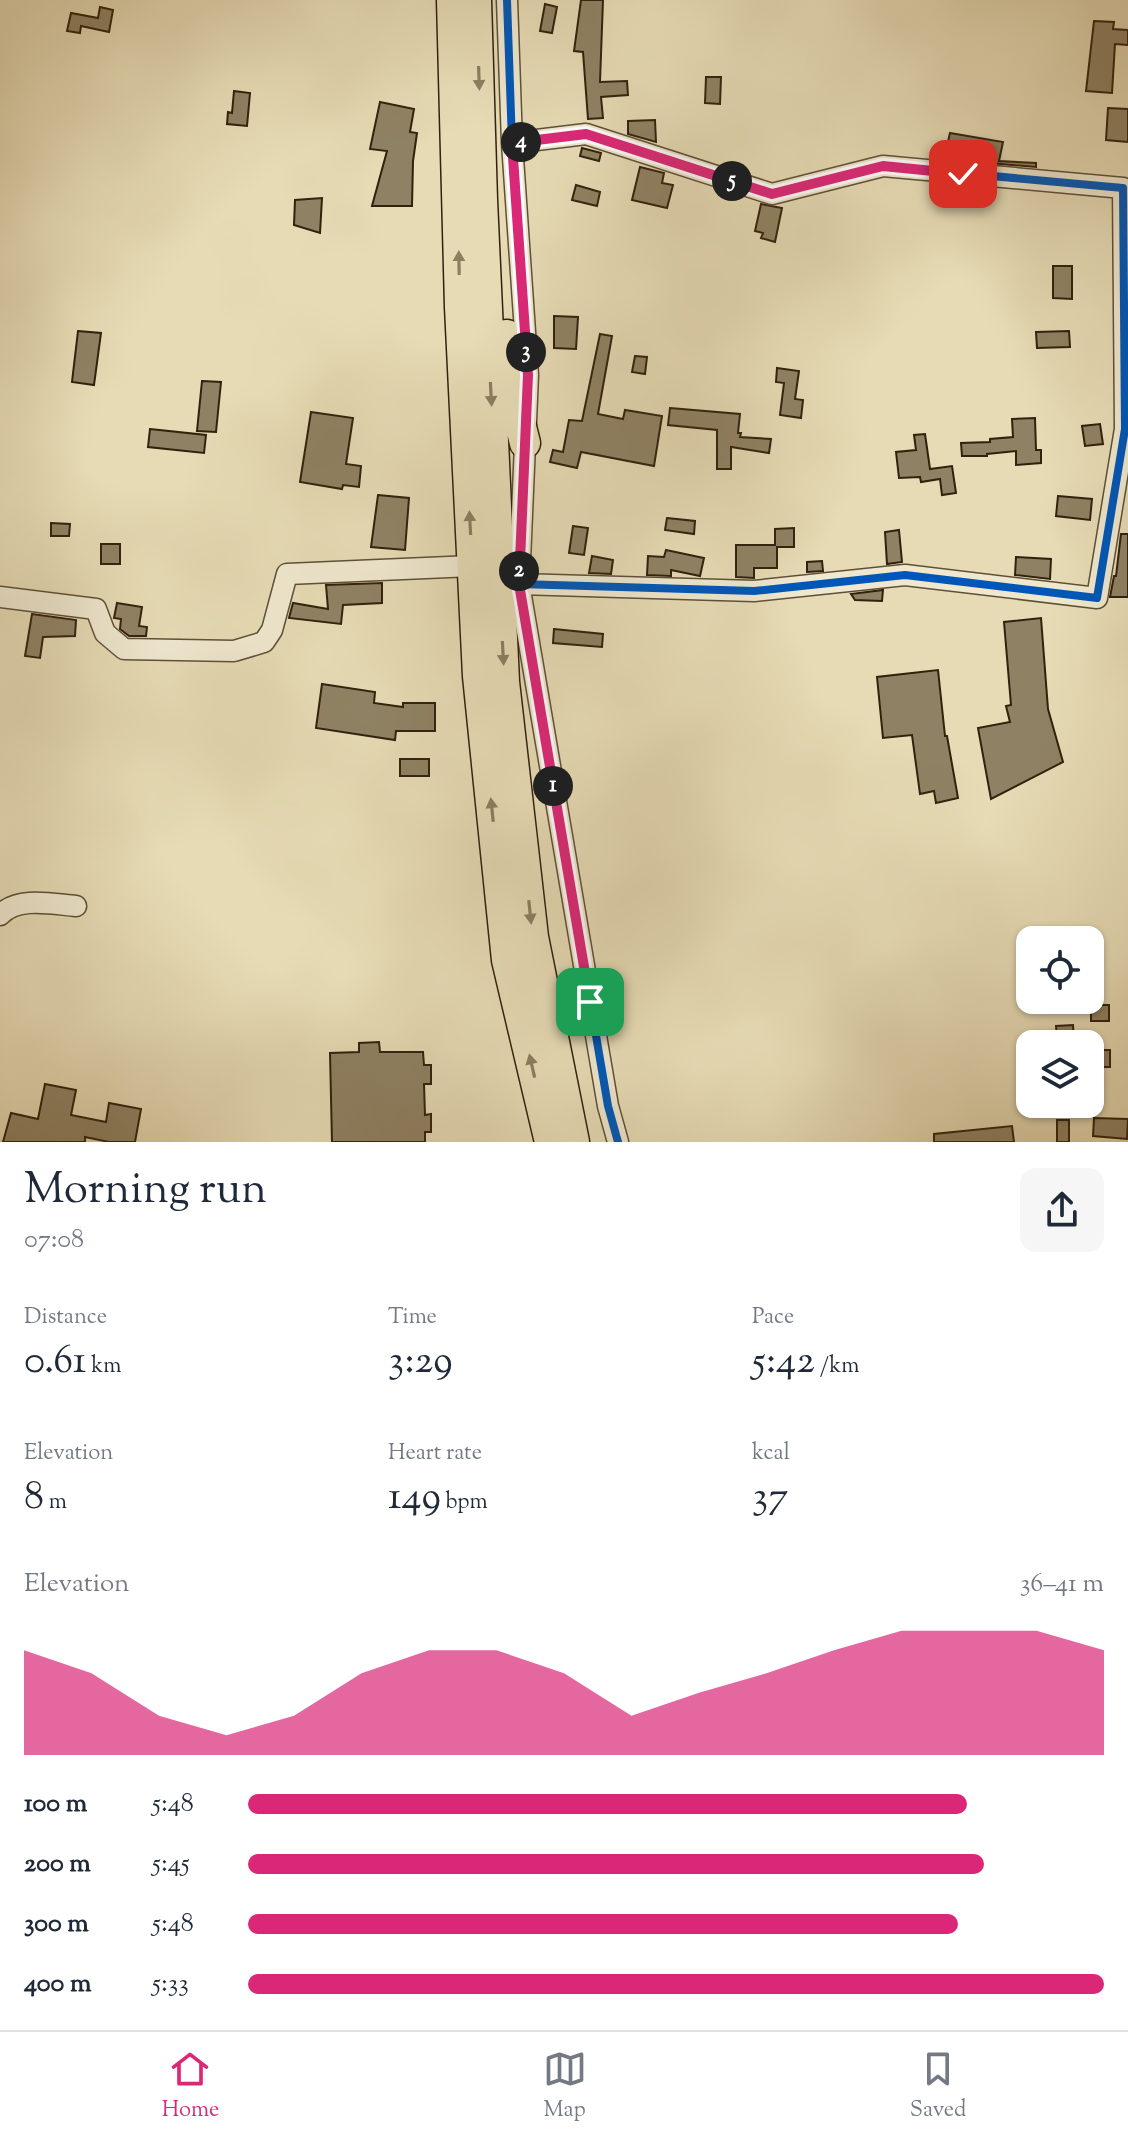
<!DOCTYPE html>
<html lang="en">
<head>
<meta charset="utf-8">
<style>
  :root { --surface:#fff; --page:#f6f6f7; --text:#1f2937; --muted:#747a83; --line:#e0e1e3; --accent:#db2777 }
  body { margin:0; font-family:"Sorts Mill Goudy",serif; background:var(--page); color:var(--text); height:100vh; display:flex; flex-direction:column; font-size:30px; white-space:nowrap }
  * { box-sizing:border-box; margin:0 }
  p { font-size:26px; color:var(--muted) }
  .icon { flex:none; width:44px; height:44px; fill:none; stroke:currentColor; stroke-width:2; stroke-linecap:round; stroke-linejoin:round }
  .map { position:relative; height:1142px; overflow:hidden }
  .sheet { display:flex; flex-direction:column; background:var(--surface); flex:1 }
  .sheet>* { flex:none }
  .controls { position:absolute; left:1016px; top:926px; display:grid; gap:16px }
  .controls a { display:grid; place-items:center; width:88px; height:88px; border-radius:16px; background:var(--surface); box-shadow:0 2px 6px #0004; font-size:40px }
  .pin { position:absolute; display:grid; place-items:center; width:68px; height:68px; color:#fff; margin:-34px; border-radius:16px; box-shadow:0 4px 12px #0006 }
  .km { position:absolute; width:40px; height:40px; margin:-20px; border-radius:50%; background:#222; color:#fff; font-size:22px; line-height:40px; text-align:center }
  .round { display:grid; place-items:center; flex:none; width:84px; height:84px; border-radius:16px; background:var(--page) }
  .overview { display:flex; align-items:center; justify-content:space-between; height:136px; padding:0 24px }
  h1 { font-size:44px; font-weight:600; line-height:60px }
  .stats { display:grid; grid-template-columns:repeat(3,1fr); gap:12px; height:136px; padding:8px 24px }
  .stats div { display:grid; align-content:center }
  .stats b { font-size:40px; font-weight:600 }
  .stats small { font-size:22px; font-weight:400 }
  .stats p { font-size:22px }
  .chart { height:224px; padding:16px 24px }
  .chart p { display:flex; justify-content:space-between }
  .chart svg { width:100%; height:144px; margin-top:8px; fill:var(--accent); opacity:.7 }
  ul { padding:0 24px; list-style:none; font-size:26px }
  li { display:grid; grid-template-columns:128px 96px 1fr; align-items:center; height:60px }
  li i { height:20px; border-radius:10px; background:var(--accent) }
  .tab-bar { display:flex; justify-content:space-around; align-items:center; height:112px; border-top:2px solid var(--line); background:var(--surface); font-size:22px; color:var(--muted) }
  .tab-bar a { display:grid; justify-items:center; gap:4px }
  .tab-bar .selected { color:var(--accent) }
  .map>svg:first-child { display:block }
</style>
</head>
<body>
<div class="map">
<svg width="1128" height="1142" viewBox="0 0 1128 1142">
  <rect width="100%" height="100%" fill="#e6dbb5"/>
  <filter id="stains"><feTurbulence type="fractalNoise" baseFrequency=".0025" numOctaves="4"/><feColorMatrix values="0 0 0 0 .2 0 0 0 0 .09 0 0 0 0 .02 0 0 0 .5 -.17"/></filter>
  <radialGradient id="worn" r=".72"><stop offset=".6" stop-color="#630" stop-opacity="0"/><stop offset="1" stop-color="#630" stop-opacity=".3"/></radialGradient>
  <path fill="#8f8264" stroke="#31210d" stroke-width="2" d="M 581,0 L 603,0 L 600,82 L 627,81 L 628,95 L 601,97 L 603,118 L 588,119 L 583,52 L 574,51 Z
    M 545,4 L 557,7 L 552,33 L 540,31 Z
    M 100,7 L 113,10 L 109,32 L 81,26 L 80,33 L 67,31 L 71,13 L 98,18 Z
    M 1094,21 L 1114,22 L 1113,29 L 1128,30 L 1128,45 L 1115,44 L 1112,93 L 1086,91 Z
    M 706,77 L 721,77 L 720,104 L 705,103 Z
    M 234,91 L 250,93 L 247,126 L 227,124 L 228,112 L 232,113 Z
    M 380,102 L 414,109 L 410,132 L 417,133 L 413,161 L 412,206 L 372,206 L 387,151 L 370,149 Z
    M 1108,108 L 1128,109 L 1128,142 L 1106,140 Z
    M 655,120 L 656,142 L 628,134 L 628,121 Z
    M 950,133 L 1003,142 L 999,161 L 1036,163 L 1036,167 L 944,159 Z
    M 582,148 L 601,153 L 599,161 L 580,156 Z
    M 640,167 L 664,173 L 662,183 L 673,185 L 667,208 L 632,200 Z
    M 576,185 L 600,192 L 597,206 L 572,200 Z
    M 322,198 L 320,233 L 294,225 L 295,200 Z
    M 761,204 L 782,208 L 775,242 L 761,238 L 763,233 L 755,231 Z
    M 1053,266 L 1072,266 L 1072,299 L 1053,298 Z
    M 554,316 L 578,317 L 576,349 L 554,348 Z
    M 78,331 L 101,333 L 94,385 L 72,382 Z
    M 1069,331 L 1070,347 L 1037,348 L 1036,332 Z
    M 600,334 L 612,336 L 598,414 L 623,419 L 625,410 L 662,416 L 654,466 L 581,452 L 577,468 L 550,462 L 553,450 L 563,452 L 569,420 L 582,421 Z
    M 635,356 L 647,357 L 645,374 L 632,372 Z
    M 777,368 L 799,371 L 795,399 L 803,400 L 801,418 L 780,415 L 784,383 L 776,382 Z
    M 202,381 L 221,382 L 216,432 L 197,431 Z
    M 670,408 L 740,414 L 738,433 L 741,433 L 740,437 L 771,439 L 769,453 L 731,447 L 731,469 L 717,469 L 717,430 L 668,425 Z
    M 311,412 L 353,418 L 346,464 L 361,466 L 359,487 L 343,485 L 342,489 L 300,482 Z
    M 1035,418 L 1036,450 L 1041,450 L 1041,463 L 1016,465 L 1016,451 L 987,454 L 987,456 L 962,456 L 961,443 L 990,442 L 990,439 L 1013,437 L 1012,419 Z
    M 1100,424 L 1103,444 L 1085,446 L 1082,426 Z
    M 150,429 L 206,435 L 204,453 L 148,447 Z
    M 925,434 L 930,469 L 952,466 L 956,493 L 942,495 L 940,479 L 921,482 L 920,477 L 899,478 L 896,452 L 916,450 L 914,435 Z
    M 378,495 L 409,498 L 405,550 L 371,547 Z
    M 1058,496 L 1092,499 L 1090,520 L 1056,516 Z
    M 667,518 L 695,521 L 694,534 L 665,530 Z
    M 51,523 L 70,524 L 69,536 L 51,536 Z
    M 573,526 L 588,528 L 584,555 L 569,553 Z
    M 794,528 L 794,547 L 777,547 L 777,568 L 754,568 L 754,578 L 736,577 L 736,545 L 775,545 L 775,529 Z
    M 899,530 L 902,562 L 887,564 L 885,532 Z
    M 1121,534 L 1128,534 L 1128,597 L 1110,597 L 1114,576 L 1116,576 Z
    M 101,544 L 120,544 L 120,564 L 101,564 Z
    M 666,550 L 704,558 L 700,576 L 671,570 L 671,576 L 647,575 L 648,556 L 664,557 Z
    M 592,556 L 613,560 L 611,574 L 589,573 Z
    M 1016,557 L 1051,559 L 1050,579 L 1015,575 Z
    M 822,561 L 823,571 L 807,572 L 807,562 Z
    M 382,583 L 382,603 L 343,605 L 341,624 L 289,618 L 293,603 L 328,609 L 326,585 Z
    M 883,590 L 882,601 L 855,600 L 851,594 Z
    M 117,603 L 142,607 L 139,626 L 147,627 L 146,636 L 129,636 L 120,629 L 121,619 L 114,618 Z
    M 32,614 L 76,620 L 75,636 L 43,637 L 40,658 L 25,656 Z
    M 1041,618 L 1048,709 L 1063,762 L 991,799 L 978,728 L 1010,722 L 1006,706 L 1011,705 L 1004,622 Z
    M 554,629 L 603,634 L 602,647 L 553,643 Z
    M 938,670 L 945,736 L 947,736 L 958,798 L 936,803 L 934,791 L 920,794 L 912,735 L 883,738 L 877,677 Z
    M 322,684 L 375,692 L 374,703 L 403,707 L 403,703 L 435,703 L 435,731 L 396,731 L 395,740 L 316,728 Z
    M 400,759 L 429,759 L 429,776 L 400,776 Z
    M 1091,1005 L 1109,1005 L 1109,1021 L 1091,1021 Z
    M 1073,1025 L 1074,1040 L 1057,1041 L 1056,1026 Z
    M 1030,1032 L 1044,1032 L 1044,1044 L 1030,1044 Z
    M 379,1042 L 380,1052 L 423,1052 L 424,1065 L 431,1065 L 431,1084 L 424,1084 L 425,1115 L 431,1114 L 431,1132 L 425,1132 L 425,1142 L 332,1142 L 330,1053 L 359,1052 L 359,1043 Z
    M 1091,1050 L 1110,1050 L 1110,1067 L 1092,1067 Z
    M 45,1084 L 76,1090 L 71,1115 L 106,1122 L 109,1103 L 141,1109 L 135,1142 L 109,1142 L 85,1137 L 85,1142 L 3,1142 L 11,1113 L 38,1119 Z
    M 1094,1118 L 1128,1119 L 1127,1139 L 1093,1136 Z
    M 1057,1120 L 1069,1120 L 1069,1142 L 1057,1142 Z
    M 1012,1126 L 1014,1142 L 934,1142 L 934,1134 Z"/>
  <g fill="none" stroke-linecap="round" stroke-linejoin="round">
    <defs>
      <path id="minor" d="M 507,0 L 512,143 L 528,375 L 519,584 L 608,1106 L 618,1142
        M 512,143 L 586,134 L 772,194 L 883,166 L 1123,188 L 1125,429 L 1097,598 L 905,575 L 754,591 L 519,584
        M 0,597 L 96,609 L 105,633 L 124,649 L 234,651 L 264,642 L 272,630 L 287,574 L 472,566
        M 0,915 C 18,896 52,904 76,906"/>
      <path id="highway" d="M 452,0 L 460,307 L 478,676 L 507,960 L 550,1142
        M 476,0 L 482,200 L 504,682 L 533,937 L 574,1142
        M 507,335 L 512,391 L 525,443"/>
    </defs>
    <use href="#minor" stroke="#5e5037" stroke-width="23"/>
    <use href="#highway" stroke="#31210d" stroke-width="33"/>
    <use href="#minor" stroke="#efe8cf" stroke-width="20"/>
    <use href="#highway" stroke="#e6dbb5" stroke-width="30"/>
    <defs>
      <path id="cycleway" d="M 507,0 L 512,143 L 528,375 L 519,584 L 608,1106 L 618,1142
        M 512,143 L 586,134 L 772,194 L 883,166 L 1123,188 L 1125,429 L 1097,598 L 905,575 L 754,591 L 519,584"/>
    </defs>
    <use href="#cycleway" stroke="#efe8cf" stroke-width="13"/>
    <use href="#cycleway" stroke="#0057b8" stroke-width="8"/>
  </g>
  <defs><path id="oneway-solid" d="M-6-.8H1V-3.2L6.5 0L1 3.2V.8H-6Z" transform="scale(2)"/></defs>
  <g fill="#8c7e61">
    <use href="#oneway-solid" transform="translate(479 78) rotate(88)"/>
    <use href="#oneway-solid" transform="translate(459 263) rotate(-91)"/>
    <use href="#oneway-solid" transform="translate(491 394) rotate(87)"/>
    <use href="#oneway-solid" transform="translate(470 523) rotate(-93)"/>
    <use href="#oneway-solid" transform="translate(503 653) rotate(87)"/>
    <use href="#oneway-solid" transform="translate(492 810) rotate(-96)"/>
    <use href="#oneway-solid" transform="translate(530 912) rotate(84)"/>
    <use href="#oneway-solid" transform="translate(532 1066) rotate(-103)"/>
  </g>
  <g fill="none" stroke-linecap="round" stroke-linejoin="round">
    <defs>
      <path id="route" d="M 590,1002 L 519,584 L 528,375 L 512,143 L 586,134 L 772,194 L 883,166 L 963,174"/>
    </defs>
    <use href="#route" stroke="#fff" stroke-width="16"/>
    <use href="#route" stroke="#db2777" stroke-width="10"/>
  </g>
  <rect width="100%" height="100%" filter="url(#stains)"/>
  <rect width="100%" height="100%" fill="url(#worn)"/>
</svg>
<div class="controls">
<a><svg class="icon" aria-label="locate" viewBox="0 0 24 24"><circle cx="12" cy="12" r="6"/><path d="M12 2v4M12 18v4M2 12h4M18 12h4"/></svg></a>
<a><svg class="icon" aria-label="layers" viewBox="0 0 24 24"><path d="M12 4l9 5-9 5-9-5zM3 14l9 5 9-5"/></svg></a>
</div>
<div class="pin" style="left:590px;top:1002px;background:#1e9e55"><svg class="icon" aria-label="arrive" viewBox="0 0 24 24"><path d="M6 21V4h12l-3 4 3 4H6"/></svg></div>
<div class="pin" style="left:963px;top:174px;background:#d93025"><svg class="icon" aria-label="check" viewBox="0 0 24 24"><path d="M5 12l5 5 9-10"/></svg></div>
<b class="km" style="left:553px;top:786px">1</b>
<b class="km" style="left:519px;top:571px">2</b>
<b class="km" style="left:526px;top:352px">3</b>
<b class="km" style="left:521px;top:142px">4</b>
<b class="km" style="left:732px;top:181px">5</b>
</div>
<section class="sheet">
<div class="overview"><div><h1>Morning run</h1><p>07:08</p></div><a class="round"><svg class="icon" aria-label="share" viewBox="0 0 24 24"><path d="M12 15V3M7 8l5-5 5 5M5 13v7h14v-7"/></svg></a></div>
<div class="stats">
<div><p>Distance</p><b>0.61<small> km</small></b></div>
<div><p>Time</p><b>3:29</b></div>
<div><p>Pace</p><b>5:42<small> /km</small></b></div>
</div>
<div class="stats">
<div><p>Elevation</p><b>8<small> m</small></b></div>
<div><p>Heart rate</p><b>149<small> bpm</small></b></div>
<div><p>kcal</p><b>37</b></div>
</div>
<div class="chart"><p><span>Elevation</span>36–41 m</p>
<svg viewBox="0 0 160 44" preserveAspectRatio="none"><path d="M0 44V12L10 19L20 32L30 38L40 32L50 19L60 12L70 12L80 19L90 32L100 25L110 19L120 12L130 6L140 6L150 6L160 12V44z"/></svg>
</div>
<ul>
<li><b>100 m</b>5:48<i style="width:84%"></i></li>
<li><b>200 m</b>5:45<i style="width:86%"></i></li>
<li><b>300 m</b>5:48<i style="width:83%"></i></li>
<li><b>400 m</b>5:33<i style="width:100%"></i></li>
</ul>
</section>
<nav class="tab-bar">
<a class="selected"><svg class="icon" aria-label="home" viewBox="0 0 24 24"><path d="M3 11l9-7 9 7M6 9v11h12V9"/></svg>Home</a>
<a><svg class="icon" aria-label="map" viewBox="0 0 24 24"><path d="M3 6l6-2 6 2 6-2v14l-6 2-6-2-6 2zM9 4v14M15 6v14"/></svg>Map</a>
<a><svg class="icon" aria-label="saved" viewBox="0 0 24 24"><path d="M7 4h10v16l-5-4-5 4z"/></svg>Saved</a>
</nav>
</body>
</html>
